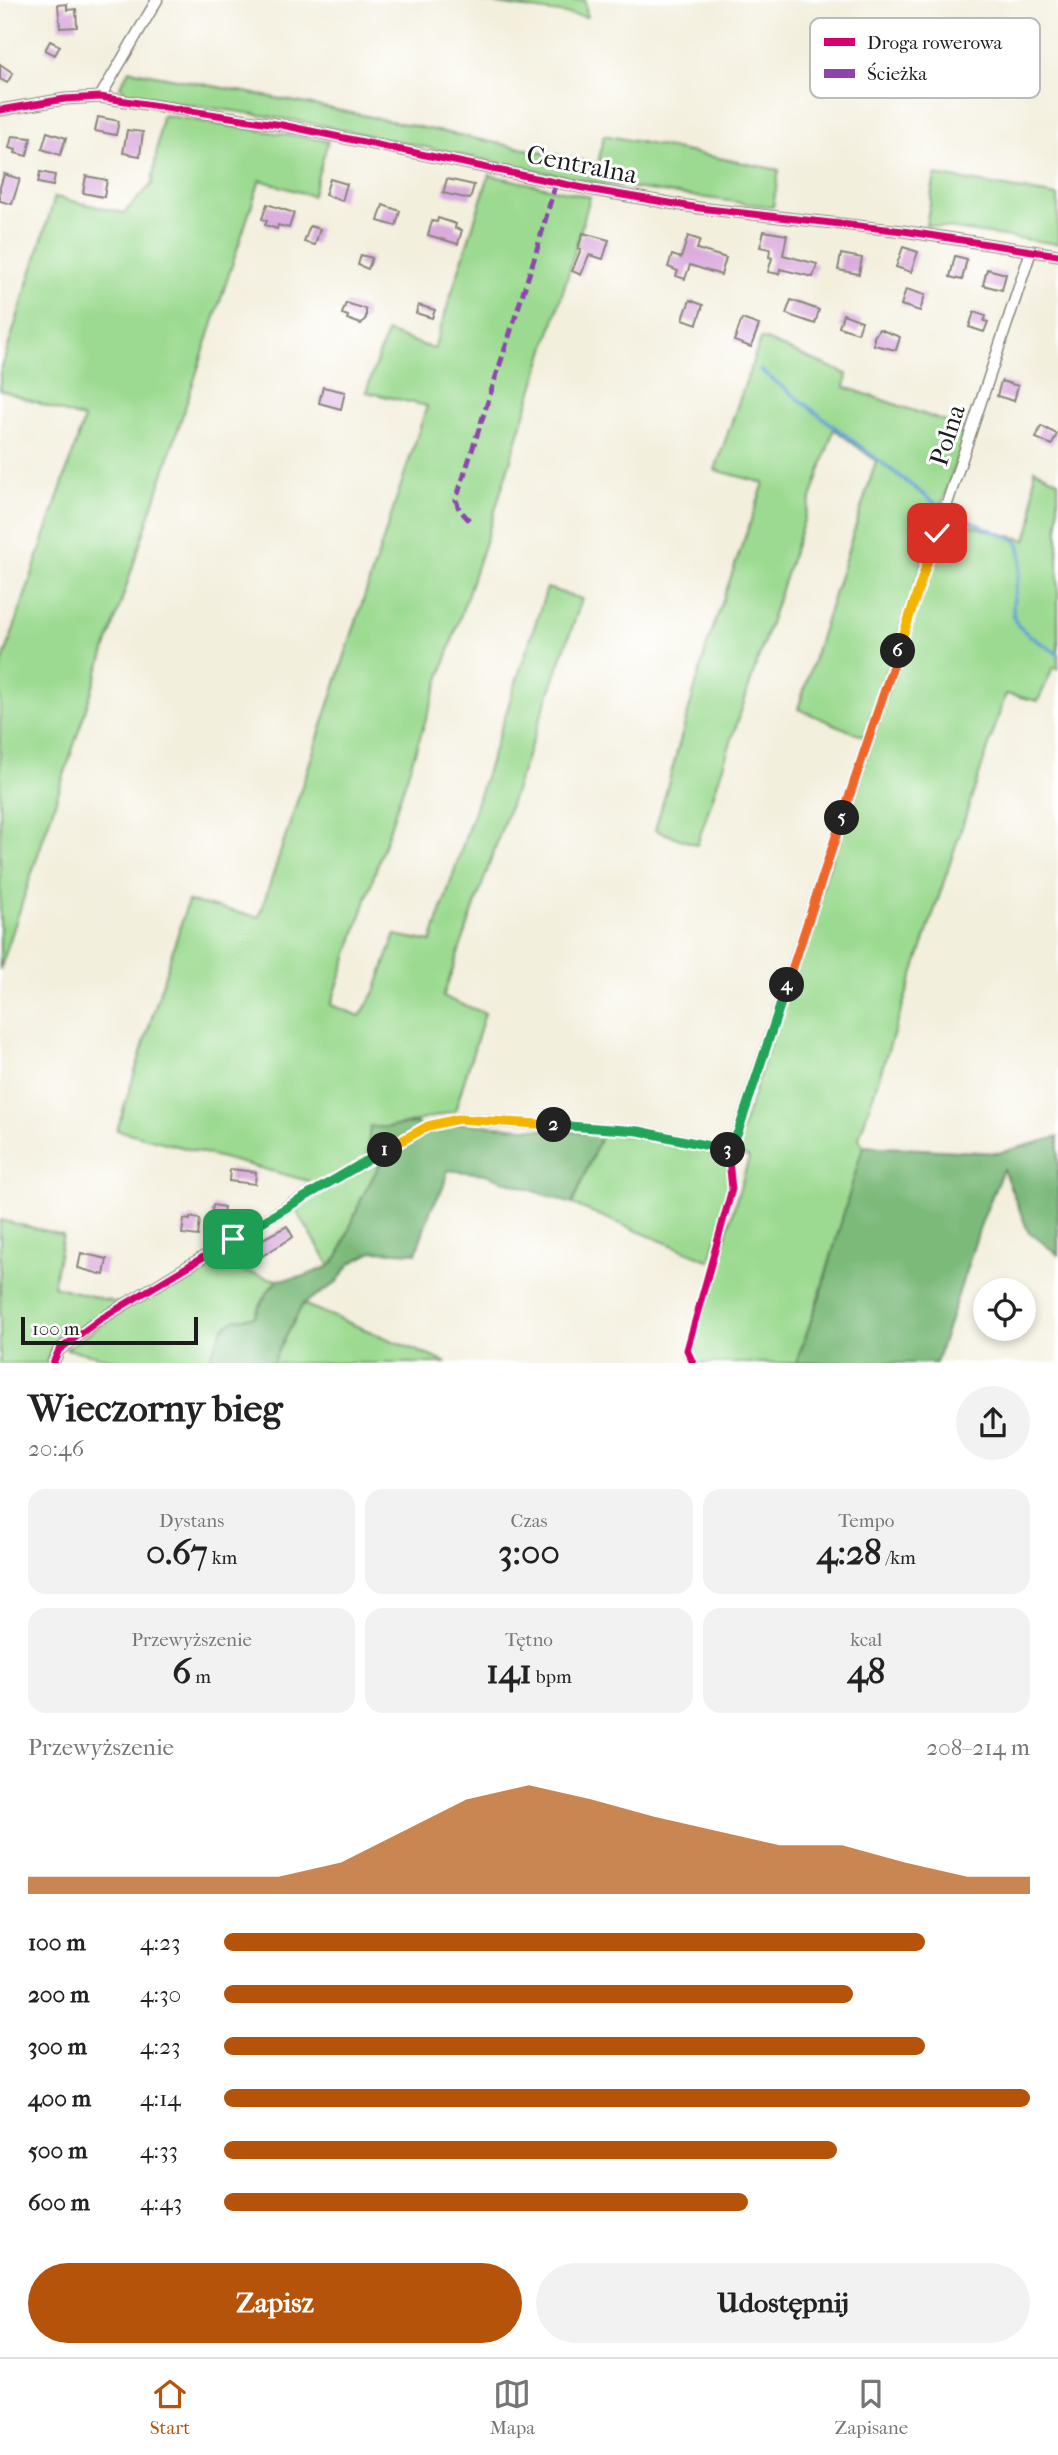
<!DOCTYPE html>
<html lang="pl">
<head>
<meta charset="utf-8">
<style>
  :root { --surface:#fff; --page:#f2f2f2; --text:#222; --muted:#767676; --line:#e0e0e0; --accent:#b45309 }
  body { margin:0; font-family:"IM FELL French Canon",serif; background:var(--page); color:var(--text); height:100vh; display:flex; flex-direction:column; font-size:26px; white-space:nowrap }
  * { box-sizing:border-box; margin:0 }
  p { font-size:23px; color:var(--muted) }
  .icon { flex:none; width:38px; height:38px; fill:none; stroke:currentColor; stroke-width:2; stroke-linecap:round; stroke-linejoin:round }
  .map { position:relative; height:1363px; overflow:hidden }
  .sheet { display:flex; flex-direction:column; background:var(--surface); flex:1 }
  .sheet>* { flex:none }
  .fabs { position:absolute; left:973px; top:1278px; display:grid; gap:14px }
  .fabs a { display:grid; place-items:center; width:63px; height:63px; border-radius:50%; background:var(--surface); box-shadow:0 4px 10px #0003; font-size:35px }
  .scale { position:absolute; left:21px; bottom:18px; width:177px; box-sizing:border-box; padding-left:7px; border:4px solid #1c1c1c; border-top:0; font-size:19px; line-height:24px; white-space:nowrap; color:#1c1c1c; -webkit-text-stroke:5px #fff; paint-order:stroke }
  .pin { position:absolute; display:grid; place-items:center; width:60px; height:60px; color:#fff; margin:-30px; border-radius:14px; box-shadow:0 4px 10px #0006 }
  .km { position:absolute; width:35px; height:35px; margin:-18px; border-radius:50%; background:#222; color:#fff; font-size:19px; line-height:35px; text-align:center }
  .round { display:grid; place-items:center; flex:none; width:74px; height:74px; border-radius:37px; background:var(--page) }
  .overview { display:flex; align-items:center; justify-content:space-between; height:119px; padding:0 28px }
  h1 { font-size:38px; font-weight:800; line-height:52px }
  .metrics { display:grid; grid-template-columns:repeat(3,1fr); gap:10px; height:119px; padding:7px 28px }
  .metrics div { display:grid; align-content:center; border-radius:18px; background:var(--page); text-align:center }
  .metrics b { font-size:35px; font-weight:800 }
  .metrics small { font-size:19px; font-weight:400 }
  .metrics p { font-size:19px }
  .chart { height:196px; padding:14px 28px }
  .chart p { display:flex; justify-content:space-between }
  .chart svg { width:100%; height:126px; margin-top:7px; fill:var(--accent); opacity:.7 }
  .primary-button { display:flex; gap:14px; margin-top:auto; padding:14px 28px }
  .primary-button a { flex:1; height:80px; border-radius:42px; background:var(--accent); color:#fff; font-size:28px; font-weight:800; line-height:80px; text-align:center }
  .primary-button a+a { background:var(--page); color:var(--text) }
  ul { padding:0 28px; list-style:none; font-size:23px }
  li { display:grid; grid-template-columns:112px 84px 1fr; align-items:center; height:52px }
  li i { height:18px; border-radius:9px; background:var(--accent) }
  .tabs { display:flex; justify-content:space-around; align-items:center; height:98px; border-top:2px solid var(--line); background:var(--surface); font-size:19px; color:var(--muted) }
  .tabs a { display:grid; justify-items:center; gap:4px }
  .tabs .current { color:var(--accent) }
  .map>svg:first-child { display:block }
</style>
</head>
<body>
<div class="map">
<svg width="1058" height="1363" viewBox="0 0 1058 1363">
  <rect width="100%" height="100%" fill="#fff"/>
  <filter id="ink" filterUnits="userSpaceOnUse"><feTurbulence type="fractalNoise" baseFrequency=".0143" numOctaves="2"/><feDisplacementMap in="SourceGraphic" scale="14" xChannelSelector="R" yChannelSelector="G"/><feConvolveMatrix kernelMatrix="1 2 1 2 8 2 1 2 1" color-interpolation-filters="sRGB"/></filter>
  <filter id="wash" filterUnits="userSpaceOnUse"><feTurbulence type="fractalNoise" baseFrequency=".00686" numOctaves="4" result="noise"/><feDisplacementMap in="SourceGraphic" scale="28" xChannelSelector="R" yChannelSelector="G"/><feGaussianBlur stdDeviation="1.57" result="paint"/><feColorMatrix in="noise" values="0 0 0 0 0 0 0 0 0 0 0 0 0 0 0 0 0 1.4 0 .05"/><feComposite in="paint" operator="in"/></filter>
  <g filter="url(#wash)">
    <rect width="100%" height="100%" fill="#f3efdd"/>
    <path fill="#9bda90" stroke="#5c7b56" stroke-width="2" d="M 471,0 L 585,0 L 587,17 Z
      M 129,70 L 328,108 L 598,164 L 604,135 L 779,170 L 773,207 L 596,183 L 306,122 L 128,95 L 120,86 Z
      M 162,115 L 328,141 L 312,196 L 260,180 L 0,970 L 0,670 L 84,419 L 0,390 L 0,373 L 55,197 L 124,213 L 152,184 Z
      M 489,175 L 590,197 L 568,275 L 489,530 L 331,1005 L 360,1016 L 375,992 L 395,935 L 431,942 L 547,588 L 582,599 L 443,997 L 485,1013 L 455,1111 L 386,1129 L 385,1156 L 362,1197 L 339,1255 L 330,1266 L 290,1200 L 320,1184 L 117,1130 L 188,901 L 259,917 L 427,406 L 366,392 L 387,332 L 434,349 Z
      M 935,175 L 1058,196 L 1058,244 L 926,225 Z
      M 761,338 L 847,374 L 845,387 L 967,429 L 864,737 L 798,709 L 876,461 L 834,429 L 697,845 L 655,830 L 708,642 L 764,483 L 715,470 Z
      M 1034,469 L 1058,481 L 1058,669 L 1053,668 L 1038,701 L 1006,694 L 859,1138 L 863,1146 C 843,1219 822,1291 796,1363 L 694,1363 L 690,1354 L 749,1158 L 737,1152 L 739,1137 L 945,519 L 1026,540 L 1033,517 Z
      M 602,1134 L 645,1137 L 728,1157 L 733,1183 L 710,1261 L 572,1204 Z
      M 0,1220 L 63,1235 L 53,1286 L 118,1303 L 52,1349 L 46,1363 L 0,1363 Z
      M 208,1262 L 277,1280 L 269,1290 L 254,1317 L 249,1319 L 236,1319 L 207,1363 L 131,1363 L 66,1349 L 137,1301 Z
      M 303,1304 L 447,1363 L 272,1363 Z"/>
    <path fill="#7cba7a" stroke="#4c6b4b" stroke-width="2" d="M 417,1123 L 422,1130 L 458,1123 L 602,1134 L 572,1204 L 485,1174 L 448,1170 L 443,1188 L 431,1209 L 416,1253 L 374,1251 L 351,1263 L 335,1284 L 303,1304 L 272,1363 L 207,1363 L 223,1328 L 236,1319 L 254,1317 L 269,1290 L 278,1280 L 302,1277 L 330,1266 L 339,1255 L 362,1197 L 384,1157 L 367,1156 L 370,1126 C 388,1130 399,1124 417,1123 Z
      M 1058,1137 L 1058,1255 L 1028,1231 L 1003,1169 L 982,1221 L 936,1363 L 796,1363 L 820,1296 L 863,1146 L 998,1153 Z"/>
    <g fill="none" stroke-linecap="round" stroke-linejoin="round">
      <path stroke="#63a0d4" stroke-width="3.5" d="M 760,370 L 940,507
        M 947,511 L 1017,541 C 1031,564 1003,603 1017,624 C 1024,634 1047,646 1058,654"/>
    </g>
    <g id="blocks">
      <path fill="#dbabde" d="M 67,4 L 67,10 L 76,9 L 77,27 L 60,28 L 58,5 Z
        M 50,41 L 60,46 L 55,55 L 45,50 Z
        M 0,64 L 13,73 L 7,83 L 0,79 Z
        M 98,117 L 119,121 L 116,135 L 95,131 Z
        M 127,130 L 143,132 L 140,156 L 123,153 Z
        M 47,132 L 66,138 L 60,155 L 42,149 Z
        M 12,136 L 31,138 L 27,156 L 15,153 L 16,150 L 9,148 Z
        M 40,172 L 55,175 L 53,186 L 38,183 Z
        M 4,174 L 20,179 L 12,204 L 0,201 L 0,187 Z
        M 86,176 L 107,180 L 104,197 L 83,193 Z
        M 330,179 L 347,184 L 342,201 L 325,195 Z
        M 447,179 L 474,185 L 470,199 L 443,193 Z
        M 267,204 L 294,213 L 289,228 L 278,225 L 277,229 L 265,225 L 267,221 L 262,219 Z
        M 383,205 L 400,211 L 396,226 L 378,221 Z
        M 438,218 L 456,224 L 455,228 L 462,230 L 458,244 L 428,235 L 432,221 L 437,222 Z
        M 310,226 L 320,229 L 315,245 L 304,242 Z
        M 764,231 L 787,235 L 783,255 L 817,264 L 813,277 L 780,269 L 779,274 L 768,272 L 772,258 L 769,257 L 770,249 L 760,247 Z
        M 583,233 L 609,240 L 603,259 L 589,255 L 581,275 L 572,271 L 581,249 L 578,248 Z
        M 688,236 L 700,240 L 697,249 L 726,258 L 721,275 L 690,265 L 685,279 L 676,276 L 678,271 L 668,267 L 672,255 L 681,258 Z
        M 903,247 L 918,252 L 911,272 L 896,267 Z
        M 841,254 L 862,258 L 859,274 L 838,270 Z
        M 361,255 L 372,258 L 368,269 L 358,265 Z
        M 955,256 L 967,259 L 962,280 L 950,277 Z
        M 987,269 L 1006,274 L 1002,290 L 983,285 Z
        M 906,289 L 925,295 L 920,311 L 901,305 Z
        M 690,300 L 703,305 L 697,324 L 683,319 Z
        M 791,300 L 819,310 L 815,324 L 786,314 Z
        M 346,303 L 366,309 L 366,318 L 361,324 L 347,319 L 348,316 L 342,314 Z
        M 418,305 L 435,310 L 432,318 L 416,313 Z
        M 974,312 L 986,316 L 984,321 L 988,322 L 984,332 L 969,327 Z
        M 843,314 L 862,321 L 858,333 L 839,327 Z
        M 742,319 L 759,325 L 751,347 L 734,341 Z
        M 879,329 L 900,337 L 896,350 L 874,345 L 874,337 Z
        M 1001,381 L 1018,386 L 1014,401 L 997,396 Z
        M 323,387 L 345,392 L 341,409 L 319,403 Z
        M 1041,426 L 1057,434 L 1052,445 L 1036,438 Z
        M 230,1169 L 256,1172 L 255,1184 L 229,1181 Z
        M 213,1205 L 224,1207 L 221,1223 L 210,1221 Z
        M 190,1217 L 200,1219 L 198,1236 L 182,1234 L 184,1219 L 190,1220 Z
        M 287,1226 L 293,1237 L 262,1256 L 255,1243 Z
        M 81,1253 L 107,1259 L 104,1275 L 78,1268 Z"/>
    </g>
  </g>
  <g filter="url(#ink)">
    <use href="#blocks" fill-opacity="0" stroke="#88867c" stroke-width="2"/>
    <g fill="none" stroke-linecap="round" stroke-linejoin="round">
      <defs>
        <path id="minor" d="M 100,97 L 157,0
          M 0,110 L 65,99 L 100,97 L 282,125 L 593,190 L 699,208 L 903,231 L 1058,255
          M 53,1363 L 59,1350 L 99,1320 L 273,1215 L 428,1126 L 458,1119 L 639,1131 L 728,1150 L 738,1132 L 1031,251"/>
      </defs>
      <use href="#minor" stroke="#88867c" stroke-width="13"/>
      <use href="#minor" stroke="#fff" stroke-width="10"/>
      <path stroke="#8e44ad" stroke-width="5" stroke-dasharray="10 5" stroke-linecap="butt" d="M 469,520 L 459,509 L 456,500 L 536,253 L 556,182"/>
      <defs>
        <path id="cycleway" d="M 0,110 L 65,99 L 100,97 L 282,125 L 593,190 L 699,208 L 903,231 L 1058,255
          M 53,1363 L 59,1350 L 99,1320 L 273,1215 L 428,1126 L 458,1119 L 639,1131 L 728,1150 L 732,1189 L 687,1350 L 693,1363"/>
      </defs>
      <use href="#cycleway" stroke="#fff" stroke-width="11"/>
      <use href="#cycleway" stroke="#d6006c" stroke-width="7"/>
    </g>
  </g>
  <g fill="none" stroke-linecap="round" stroke-linejoin="round" filter="url(#ink)">
    <defs>
      <path id="split-1" d="M 233,1239 L 385,1150"/>
      <path id="split-2" d="M 385,1150 L 428,1126 L 458,1119 L 554,1125"/>
      <path id="split-3" d="M 554,1125 L 639,1131 L 728,1150"/>
      <path id="split-4" d="M 728,1150 L 738,1132 L 787,985"/>
      <path id="split-5" d="M 787,985 L 842,818"/>
      <path id="split-6" d="M 842,818 L 898,651"/>
      <path id="split-7" d="M 898,651 L 937,533"/>
    </defs>
    <use href="#split-1" stroke="#fff" stroke-width="14"/>
    <use href="#split-2" stroke="#fff" stroke-width="14"/>
    <use href="#split-3" stroke="#fff" stroke-width="14"/>
    <use href="#split-4" stroke="#fff" stroke-width="14"/>
    <use href="#split-5" stroke="#fff" stroke-width="14"/>
    <use href="#split-6" stroke="#fff" stroke-width="14"/>
    <use href="#split-7" stroke="#fff" stroke-width="14"/>
    <use href="#split-1" stroke="#22a559" stroke-width="9"/>
    <use href="#split-2" stroke="#f5b400" stroke-width="9"/>
    <use href="#split-3" stroke="#22a559" stroke-width="9"/>
    <use href="#split-4" stroke="#22a559" stroke-width="9"/>
    <use href="#split-5" stroke="#f0652b" stroke-width="9"/>
    <use href="#split-6" stroke="#f0652b" stroke-width="9"/>
    <use href="#split-7" stroke="#f5b400" stroke-width="9"/>
  </g>
  <g text-anchor="middle" stroke-width="6" stroke-linejoin="round" paint-order="stroke">
    <g font-size="26" fill="#1c1c1c" stroke="#fff">
      <text transform="translate(582 164) rotate(11)" y="9">Centralna</text>
      <text transform="translate(947 435) rotate(-72)" y="9">Polna</text>
    </g>
  </g>
  <rect x="810" y="18" width="230" height="80" rx="10" fill="#fff" stroke="#bbb" stroke-width="2"/>
  <rect x="824" y="38" width="31" height="8" fill="#d6006c"/>
  <rect x="824" y="69" width="31" height="9" fill="#8e44ad"/>
  <g font-size="19" fill="#1c1c1c">
    <text x="867" y="49">Droga rowerowa</text>
    <text x="867" y="80">Ścieżka</text>
  </g>
</svg>
<div class="fabs">
<a><svg class="icon" aria-label="locate" viewBox="0 0 24 24"><circle cx="12" cy="12" r="6"/><path d="M12 2v4M12 18v4M2 12h4M18 12h4"/></svg></a>
</div>
<div class="scale">100 m</div>
<div class="pin" style="left:233px;top:1239px;background:#1e9e55"><svg class="icon" aria-label="arrive" viewBox="0 0 24 24"><path d="M6 21V4h12l-3 4 3 4H6"/></svg></div>
<div class="pin" style="left:937px;top:533px;background:#d93025"><svg class="icon" aria-label="check" viewBox="0 0 24 24"><path d="M5 12l5 5 9-10"/></svg></div>
<b class="km" style="left:385px;top:1150px">1</b>
<b class="km" style="left:554px;top:1125px">2</b>
<b class="km" style="left:728px;top:1150px">3</b>
<b class="km" style="left:787px;top:985px">4</b>
<b class="km" style="left:842px;top:818px">5</b>
<b class="km" style="left:898px;top:651px">6</b>
</div>
<section class="sheet">
<div class="overview"><div><h1>Wieczorny bieg</h1><p>20:46</p></div><a class="round"><svg class="icon" aria-label="share" viewBox="0 0 24 24"><path d="M12 15V3M7 8l5-5 5 5M5 13v7h14v-7"/></svg></a></div>
<div class="metrics">
<div><p>Dystans</p><b>0.67<small> km</small></b></div>
<div><p>Czas</p><b>3:00</b></div>
<div><p>Tempo</p><b>4:28<small> /km</small></b></div>
</div>
<div class="metrics">
<div><p>Przewyższenie</p><b>6<small> m</small></b></div>
<div><p>Tętno</p><b>141<small> bpm</small></b></div>
<div><p>kcal</p><b>48</b></div>
</div>
<div class="chart"><p><span>Przewyższenie</span>208–214 m</p>
<svg viewBox="0 0 160 44" preserveAspectRatio="none"><path d="M0 44V38L10 38L20 38L30 38L40 38L50 33L60 22L70 11L80 6L90 11L100 17L110 22L120 27L130 27L140 33L150 38L160 38V44z"/></svg>
</div>
<ul>
<li><b>100 m</b>4:23<i style="width:87%"></i></li>
<li><b>200 m</b>4:30<i style="width:78%"></i></li>
<li><b>300 m</b>4:23<i style="width:87%"></i></li>
<li><b>400 m</b>4:14<i style="width:100%"></i></li>
<li><b>500 m</b>4:33<i style="width:76%"></i></li>
<li><b>600 m</b>4:43<i style="width:65%"></i></li>
</ul>
<div class="primary-button"><a>Zapisz</a><a>Udostępnij</a></div>
</section>
<nav class="tabs">
<a class="current"><svg class="icon" aria-label="home" viewBox="0 0 24 24"><path d="M3 11l9-7 9 7M6 9v11h12V9"/></svg>Start</a>
<a><svg class="icon" aria-label="map" viewBox="0 0 24 24"><path d="M3 6l6-2 6 2 6-2v14l-6 2-6-2-6 2zM9 4v14M15 6v14"/></svg>Mapa</a>
<a><svg class="icon" aria-label="saved" viewBox="0 0 24 24"><path d="M7 4h10v16l-5-4-5 4z"/></svg>Zapisane</a>
</nav>
</body>
</html>
